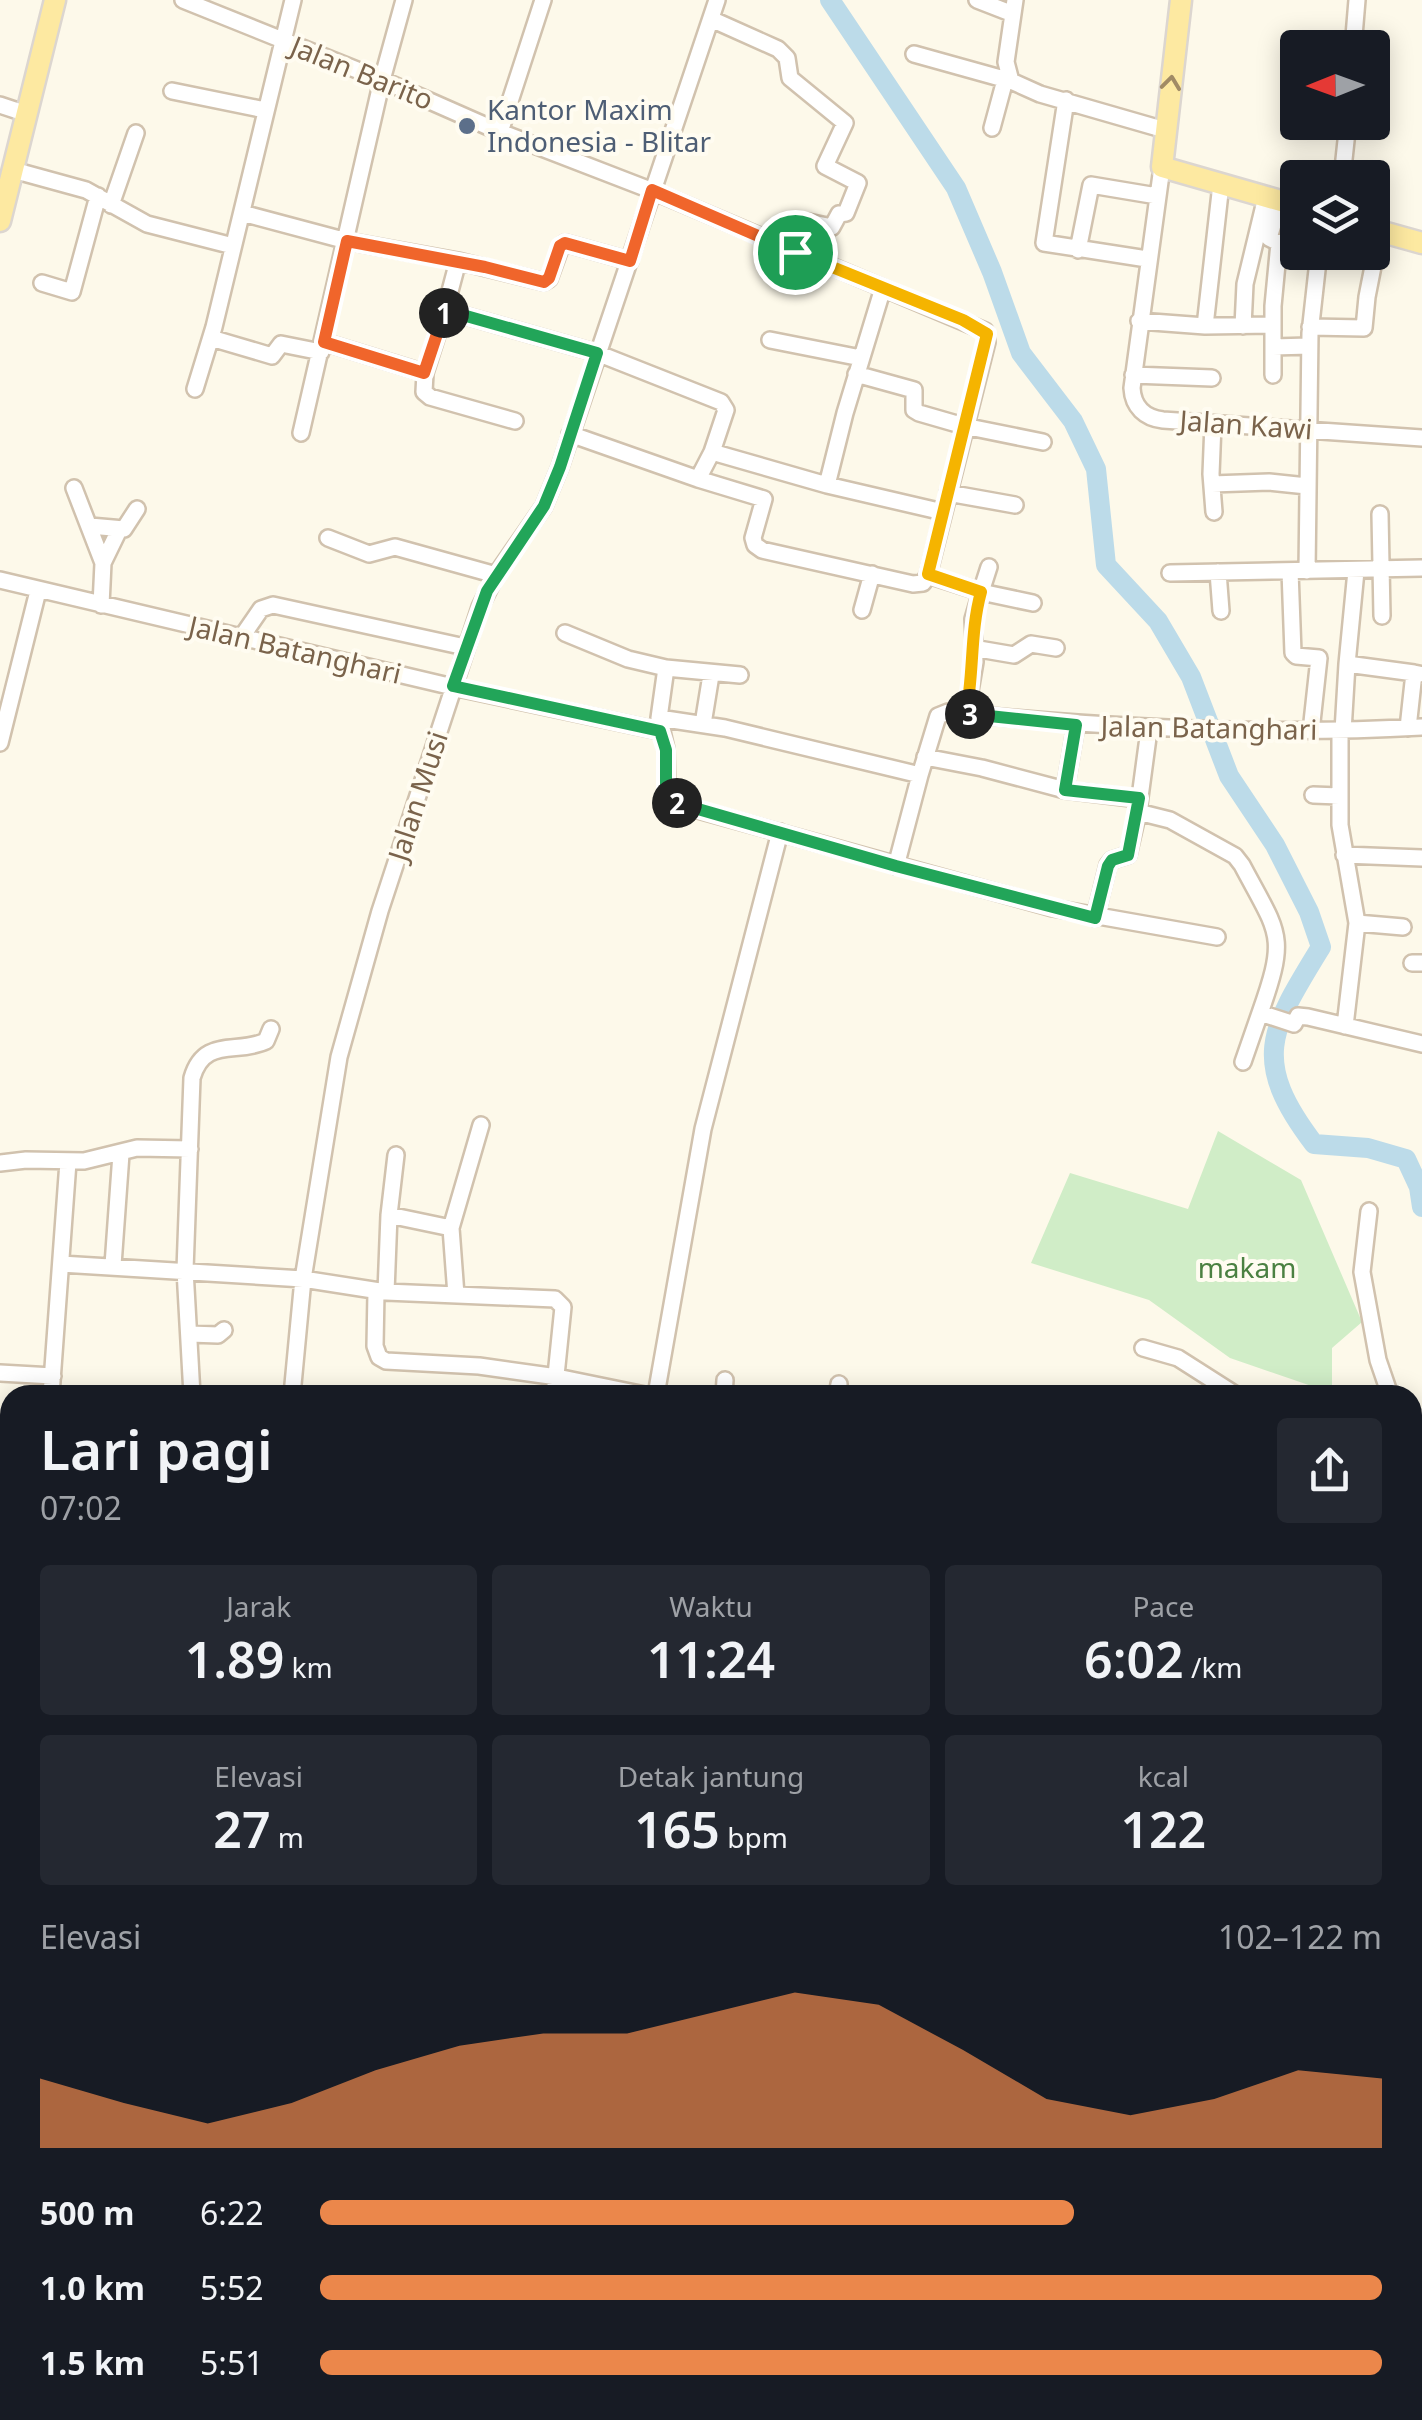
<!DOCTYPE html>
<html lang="id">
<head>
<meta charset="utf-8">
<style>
  :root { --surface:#171b24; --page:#242831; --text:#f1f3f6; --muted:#9ea1a6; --accent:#eb874b }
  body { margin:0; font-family:"Noto Sans",sans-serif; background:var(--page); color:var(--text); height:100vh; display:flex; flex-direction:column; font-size:38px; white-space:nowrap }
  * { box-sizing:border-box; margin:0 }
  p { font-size:32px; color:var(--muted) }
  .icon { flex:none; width:55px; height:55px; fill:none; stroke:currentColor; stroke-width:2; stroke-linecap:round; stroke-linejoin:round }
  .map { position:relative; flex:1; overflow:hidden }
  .side { position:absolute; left:0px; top:1385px; width:1422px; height:1035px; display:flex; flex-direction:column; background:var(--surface); border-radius:30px 30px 0 0; box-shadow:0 5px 25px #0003 }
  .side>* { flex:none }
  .needle { width:65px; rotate:269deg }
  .tools { position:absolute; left:1280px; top:30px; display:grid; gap:20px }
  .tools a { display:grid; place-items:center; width:110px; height:110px; border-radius:10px; background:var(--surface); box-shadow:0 5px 25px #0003; font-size:50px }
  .pin { position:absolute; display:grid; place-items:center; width:85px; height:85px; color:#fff; margin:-42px; border:5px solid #fff; border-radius:50%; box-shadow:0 2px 10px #0007 }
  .km { position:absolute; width:50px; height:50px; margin:-25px; border-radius:50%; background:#222; color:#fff; font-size:28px; line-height:50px; text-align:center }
  .round { display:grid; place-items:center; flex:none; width:105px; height:105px; border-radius:10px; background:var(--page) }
  .headline { display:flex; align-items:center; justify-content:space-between; height:170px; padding:0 40px }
  h1 { font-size:55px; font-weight:600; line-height:75px }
  .stats { display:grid; grid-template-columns:repeat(3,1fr); gap:15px; height:170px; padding:10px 40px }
  .stats div { display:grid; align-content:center; border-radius:10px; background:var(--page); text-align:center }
  .stats b { font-size:50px; font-weight:600 }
  .stats small { font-size:28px; font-weight:400 }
  .stats p { font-size:28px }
  .chart { height:280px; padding:20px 40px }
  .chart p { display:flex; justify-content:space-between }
  .chart svg { width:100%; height:180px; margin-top:10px; fill:var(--accent); opacity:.7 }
  ul { padding:0 40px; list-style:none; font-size:32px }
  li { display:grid; grid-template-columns:160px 120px 1fr; align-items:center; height:75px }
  li i { height:25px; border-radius:12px; background:var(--accent) }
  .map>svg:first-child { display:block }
</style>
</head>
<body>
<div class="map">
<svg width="1422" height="2420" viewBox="0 0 1422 2420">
  <rect width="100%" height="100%" fill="#fdf9ea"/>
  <path fill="#d0edc7" d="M 1218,1131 L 1301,1180 L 1362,1322 L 1332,1348 L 1332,1393 L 1230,1358 L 1149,1300 L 1031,1263 L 1070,1173 L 1188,1209 Z"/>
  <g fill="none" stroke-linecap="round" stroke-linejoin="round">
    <path stroke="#bcdbe9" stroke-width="20" d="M 830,0 L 956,188 L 992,272 L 1021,353 L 1073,421 L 1096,469 L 1106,565 L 1158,621 L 1191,677 L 1229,776 L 1275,845 L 1309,912 L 1321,947 C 1270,1030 1250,1060 1314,1144 L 1368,1148 L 1406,1159 L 1419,1187 L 1422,1207"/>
    <defs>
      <path id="minor" d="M 183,0 L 382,80 L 500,132 L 653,191 L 985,331 L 987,342 L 928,575 L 981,592 L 973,619 L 975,662 L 966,714
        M 977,0 L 1013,14
        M 1015,0 L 1006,62 L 1011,81 L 1040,94 L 1165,130
        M 711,19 L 778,49 L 787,58 L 790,78 L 845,123 L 825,166 L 858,183 L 846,213 L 839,214 L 832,227 L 808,222 L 795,252
        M 1353,48 L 1357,0
        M 914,54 L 1011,81
        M 172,91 L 265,110
        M 1066,100 L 1044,243 L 1147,259
        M 0,105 L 27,114
        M 992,128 L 1005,80
        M 500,132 L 543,0
        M 1162,167 L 1132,388 C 1133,407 1145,418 1163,420 L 1422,438
        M 13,170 L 86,190 L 147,224 L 233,246
        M 1342,178 L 1348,122
        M 111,205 L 136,133
        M 242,213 L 347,241 L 458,261 L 544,282 L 549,279 L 561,246 L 565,243 L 630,261
        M 1078,250 L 1091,185 L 1157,196
        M 42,283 L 72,292 L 98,196
        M 445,310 L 458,261
        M 1139,321 L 1205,326 L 1221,184
        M 1205,326 L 1273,325
        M 1243,326 L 1245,284 L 1266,197
        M 1310,327 L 1364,328 L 1367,297 L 1380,231
        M 211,338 L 272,356 L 281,344 L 321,352
        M 770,340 L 861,358
        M 324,342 L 425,373
        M 1273,347 L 1309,346
        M 856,374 L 914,390 L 914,410 L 919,413 L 964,426 L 1043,442
        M 1133,375 L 1212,378
        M 1273,375 L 1273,306 L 1279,243 L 1269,238 L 1280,201
        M 195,389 L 214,327 L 293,0
        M 515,421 L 430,397 L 424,392 L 425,373 L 445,310 L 597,353 L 721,402 L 726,410 L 712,452 L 827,485 L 943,512
        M 1213,424 L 1211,474 L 1214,512
        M 301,433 L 382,80 L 404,0
        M 570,434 L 698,479 L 712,452
        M 698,479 L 764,499 L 753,538 L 755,545 L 762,550 L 913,584 L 923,583 L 928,575
        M 1212,484 L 1269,482 L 1307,486
        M 827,485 L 845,413 L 883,288
        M 74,488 L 103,563 L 101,605
        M 948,493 L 1015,505
        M 1380,514 L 1382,616
        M 90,526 L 124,529 L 137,509
        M 328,538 L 369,554 L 395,547 L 496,575
        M 103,563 L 119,530
        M 989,567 L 981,592 L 1033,603
        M 1290,571 L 1293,653 L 1296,656 L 1319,658 L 1311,731
        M 1307,571 L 1310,333 L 1319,252
        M 1218,572 L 1221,611
        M 1170,573 L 1422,568
        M 0,580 L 453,687 L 660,731
        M 862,610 L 872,574
        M 565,633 L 628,659 L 666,668
        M 241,638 L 261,609 L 273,605 L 465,647
        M 973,648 L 1014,655 L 1031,644 L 1056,648
        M 1347,664 L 1356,571
        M 659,718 L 666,668 L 740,675
        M 703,724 L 711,675
        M 1408,728 L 1414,673 L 1419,674
        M 1340,731 L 1340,825 L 1357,923 L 1345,1026
        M 1343,731 L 1347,664 L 1414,673
        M 0,743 L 38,591
        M 925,757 L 982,768 L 1065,790 L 1139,799
        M 1065,790 L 1076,725
        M 1313,795 L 1339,796
        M 1138,812 L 1170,820 L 1235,856 L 1242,865 C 1279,935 1288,934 1260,1013 L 1294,1024 L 1298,1016 L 1308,1017 L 1422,1044
        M 1344,855 L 1422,858
        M 896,866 L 920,775
        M 1095,918 L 1108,865 L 1112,860 L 1128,855 L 1138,812 L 1149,730
        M 1357,923 L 1403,927
        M 1217,937 L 1053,908 L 680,805 L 667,792 L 666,749 L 659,718 L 725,728 L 920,775 L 938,716 L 948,712 C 1107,728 1263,736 1422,727
        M 1412,963 L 1422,963
        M 1243,1062 L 1260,1013
        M 0,1163 L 26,1160 L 84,1161 L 137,1148 L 190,1149
        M 1369,1211 L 1362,1272 L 1378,1360 L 1390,1395
        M 389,1215 L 451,1228
        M 61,1264 L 303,1279 L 386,1292 L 555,1299 L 563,1307 L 554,1395
        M 113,1265 L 121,1154
        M 376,1292 L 375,1346 L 379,1357 L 386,1361 L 479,1366 L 557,1377 L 645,1395
        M 386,1292 L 389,1215 L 396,1155
        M 456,1295 L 451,1228 L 481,1125
        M 190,1334 L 218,1335 L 224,1330
        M 1143,1348 L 1178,1358 L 1236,1395
        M 0,1373 L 53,1376
        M 51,1395 L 68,1162
        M 192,1395 L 185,1270 L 192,1078 C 204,1036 237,1055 266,1041 L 271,1029
        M 292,1395 L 303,1279 L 339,1057 L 380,911 L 480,607 L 496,575 L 544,506 L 560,467 L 717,0
        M 656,1395 L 703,1129 L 780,832
        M 724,1395 L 725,1380
        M 837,1395 L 839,1384
        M 0,1431 L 10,1431
        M 1412,1442 L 1422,1461
        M 0,1518 L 10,1518
        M 1412,1841 L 1422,1844
        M 1412,1915 L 1422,1880
        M 0,1964 L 10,1966
        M 1412,2040 L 1422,2041
        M 1412,2196 L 1422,2199
        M 1331,2410 L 1360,2420
        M 566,2420 L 569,2410
        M 1004,2420 L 1005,2410
        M 1096,2420 L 1103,2410
        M 1268,2420 L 1271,2410"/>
      <path id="major" d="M 1181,0 L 1162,167 L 1298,206
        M 0,221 L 55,0
        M 1372,229 L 1422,243"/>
    </defs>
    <use href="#minor" stroke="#d1c2ae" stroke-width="20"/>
    <use href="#major" stroke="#dcd6d0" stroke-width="25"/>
    <use href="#minor" stroke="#fff" stroke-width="15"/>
    <use href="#major" stroke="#fde9a1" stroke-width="20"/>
  </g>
  <defs><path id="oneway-chevron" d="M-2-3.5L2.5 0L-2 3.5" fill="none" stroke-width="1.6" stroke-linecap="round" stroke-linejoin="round" transform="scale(2.5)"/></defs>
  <use stroke="#a18b65" href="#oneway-chevron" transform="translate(1171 83) rotate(-83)"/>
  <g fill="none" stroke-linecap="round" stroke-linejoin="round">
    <defs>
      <path id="split-1" d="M 444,313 L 424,373 L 324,342 L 347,241 L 485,267 L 544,282 L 549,278 L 560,246 L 565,243 L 630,261 L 652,190 L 795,252"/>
      <path id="split-2" d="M 444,313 L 445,310 L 597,353 L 560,467 L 544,506 L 487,591 L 453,686 L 660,731 L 666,750 L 666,792 L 677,803"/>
      <path id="split-3" d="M 677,803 L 896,866 L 1095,918 L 1108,866 L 1112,860 L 1128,855 L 1139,798 L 1065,790 L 1076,725 L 970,714"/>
      <path id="split-4" d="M 795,252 L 963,320 L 987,334 L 928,574 L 981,592 C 970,632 974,672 966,714 L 970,714"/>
    </defs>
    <use href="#split-1" stroke="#fff" stroke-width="20"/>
    <use href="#split-2" stroke="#fff" stroke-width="20"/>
    <use href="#split-3" stroke="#fff" stroke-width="20"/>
    <use href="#split-4" stroke="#fff" stroke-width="20"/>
    <use href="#split-1" stroke="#f0652b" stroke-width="12"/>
    <use href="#split-2" stroke="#22a559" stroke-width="12"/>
    <use href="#split-3" stroke="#22a559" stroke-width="12"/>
    <use href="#split-4" stroke="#f5b400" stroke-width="12"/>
  </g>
  <circle fill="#5c6f8a" stroke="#fffcf1" stroke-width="4" cx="467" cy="126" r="10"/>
  <g text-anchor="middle" stroke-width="8" stroke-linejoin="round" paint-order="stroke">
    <g font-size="28" fill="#7a634b" stroke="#fffcf1">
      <text transform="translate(362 73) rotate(22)" y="10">Jalan Barito</text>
      <text transform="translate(1246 425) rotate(4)" y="10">Jalan Kawi</text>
      <text transform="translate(295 650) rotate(13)" y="10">Jalan Batanghari</text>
      <text transform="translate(1209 728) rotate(1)" y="10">Jalan Batanghari</text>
      <text transform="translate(418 796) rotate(-72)" y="10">Jalan Musi</text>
    </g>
    <g font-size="28" fill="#4e5e75" stroke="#fffcf1" text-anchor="start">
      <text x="487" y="120">Kantor Maxim<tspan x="487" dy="32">Indonesia - Blitar</tspan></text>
    </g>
    <g font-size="28" fill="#4b8142" stroke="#fffcf1">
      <text x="1247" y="1278">makam</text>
    </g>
  </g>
</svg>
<div class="tools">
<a><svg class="needle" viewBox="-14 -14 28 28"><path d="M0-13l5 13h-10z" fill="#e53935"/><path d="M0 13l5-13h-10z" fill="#9ea1a6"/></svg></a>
<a><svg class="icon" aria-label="layers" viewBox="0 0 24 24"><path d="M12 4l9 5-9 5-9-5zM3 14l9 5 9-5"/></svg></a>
</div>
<div class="pin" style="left:795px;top:252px;background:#1e9e55"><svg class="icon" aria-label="arrive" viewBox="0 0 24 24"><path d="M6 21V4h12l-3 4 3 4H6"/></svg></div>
<b class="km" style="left:444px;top:313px">1</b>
<b class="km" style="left:677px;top:803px">2</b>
<b class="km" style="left:970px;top:714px">3</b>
<section class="side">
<div class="headline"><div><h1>Lari pagi</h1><p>07:02</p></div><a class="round"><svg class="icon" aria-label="share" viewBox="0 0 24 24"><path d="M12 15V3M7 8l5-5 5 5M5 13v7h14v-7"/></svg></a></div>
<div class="stats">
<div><p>Jarak</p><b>1.89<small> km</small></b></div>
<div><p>Waktu</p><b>11:24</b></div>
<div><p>Pace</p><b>6:02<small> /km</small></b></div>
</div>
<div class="stats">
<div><p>Elevasi</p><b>27<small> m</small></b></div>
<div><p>Detak jantung</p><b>165<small> bpm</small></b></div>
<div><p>kcal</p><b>122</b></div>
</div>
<div class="chart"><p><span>Elevasi</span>102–122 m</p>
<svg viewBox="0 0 160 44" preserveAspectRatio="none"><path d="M0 44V27L10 33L20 38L30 33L40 25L50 19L60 16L70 16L80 11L90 6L100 9L110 20L120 32L130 36L140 32L150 25L160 27V44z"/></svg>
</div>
<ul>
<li><b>500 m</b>6:22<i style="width:71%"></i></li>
<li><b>1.0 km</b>5:52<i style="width:100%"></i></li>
<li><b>1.5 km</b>5:51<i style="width:100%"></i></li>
</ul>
</section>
</div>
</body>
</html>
